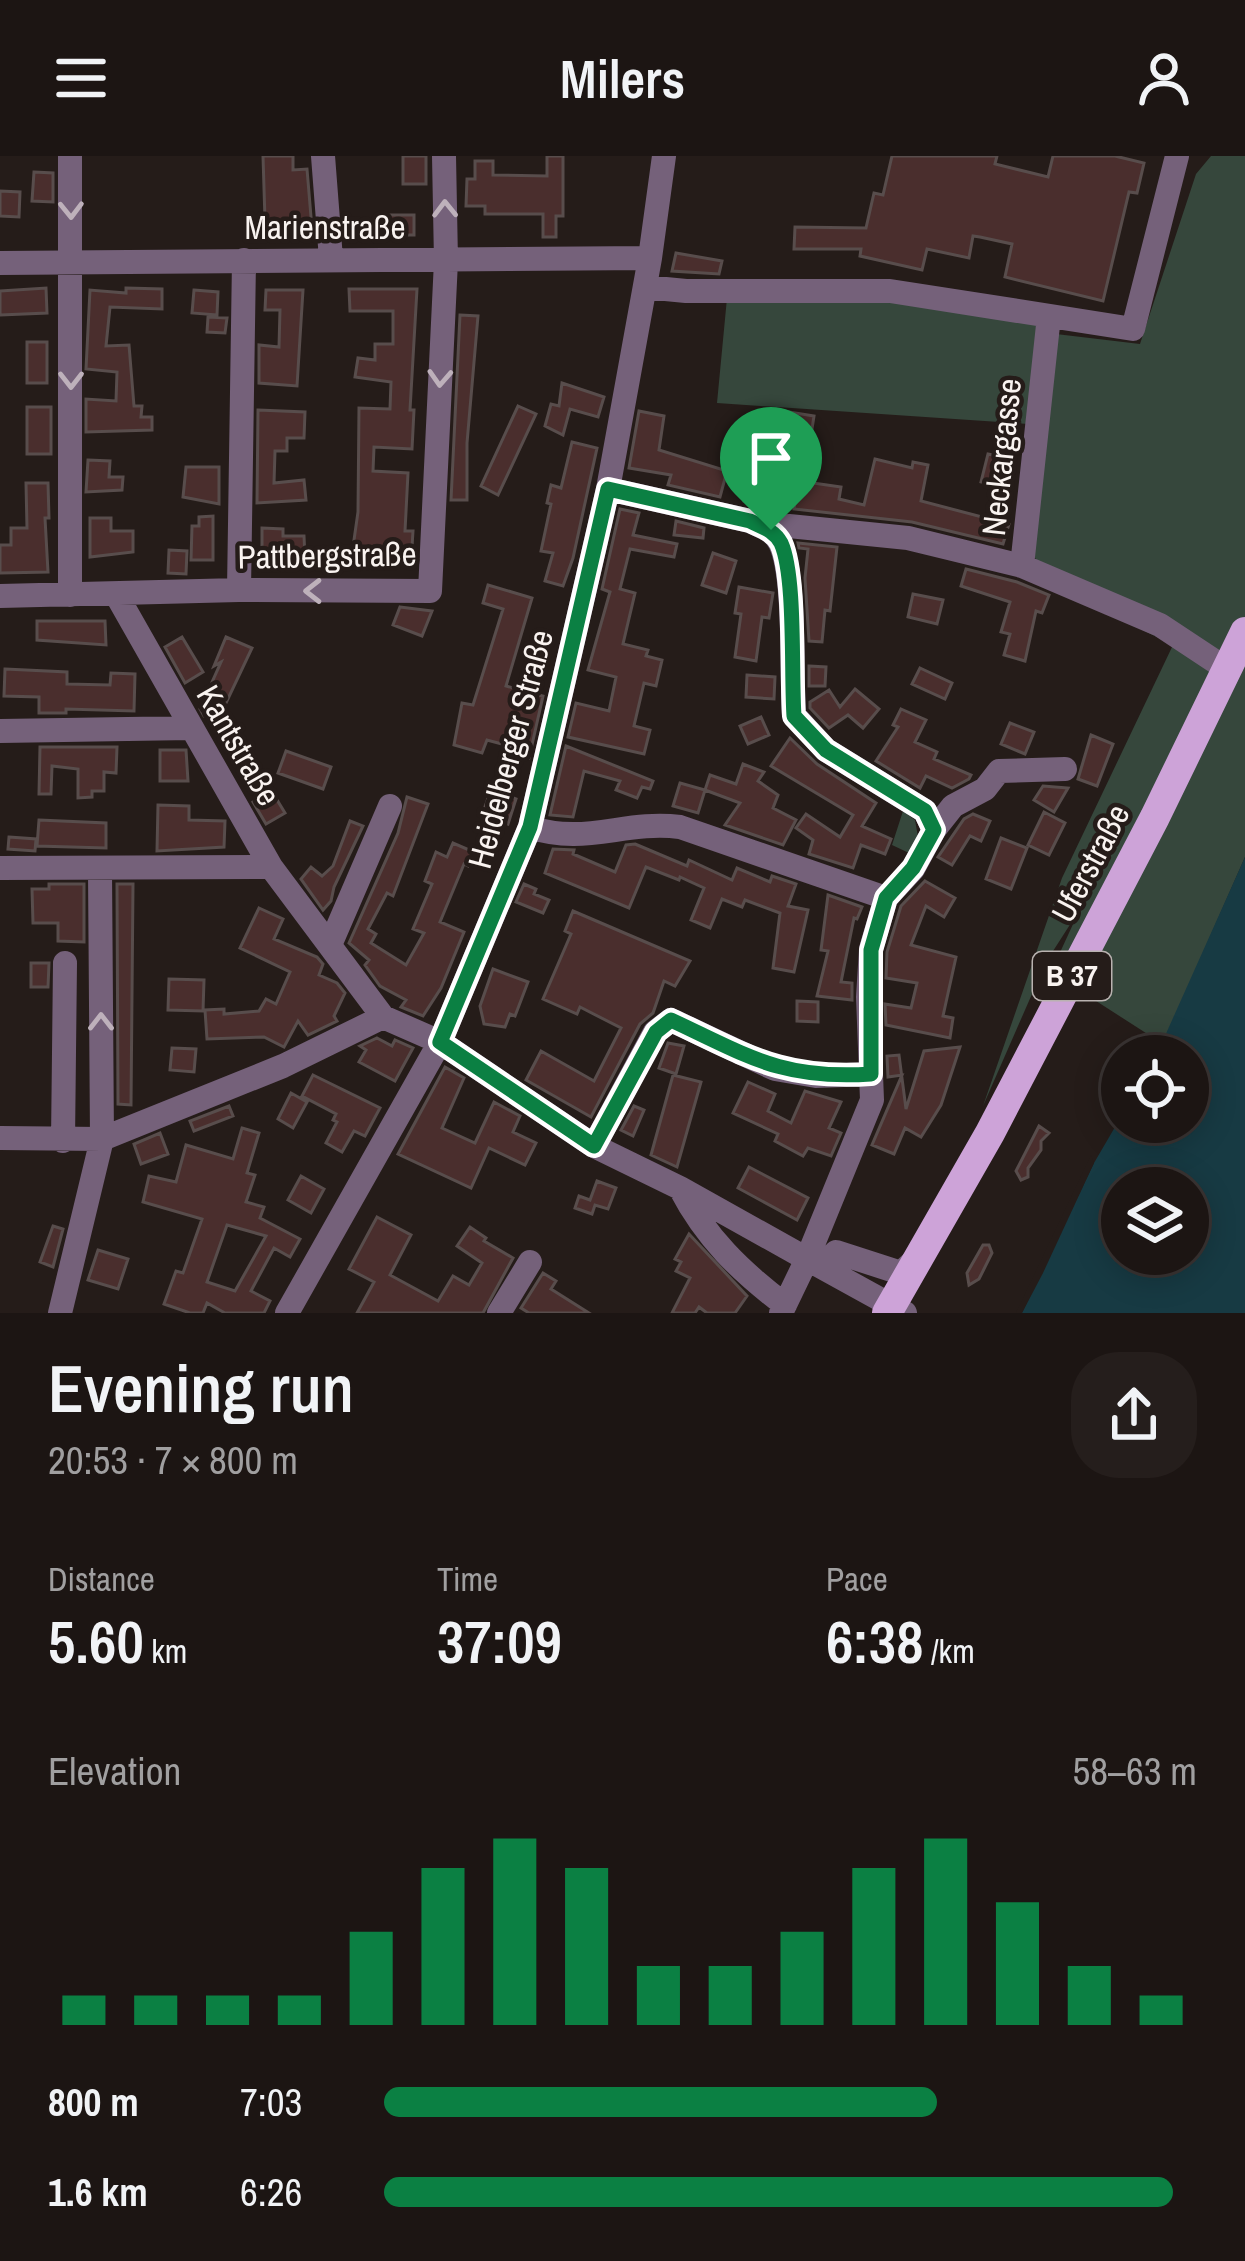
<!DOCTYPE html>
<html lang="en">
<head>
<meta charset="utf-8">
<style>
  :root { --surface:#1c1513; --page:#251e1c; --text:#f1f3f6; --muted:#a09fa0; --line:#3a3433; --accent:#0b8043 }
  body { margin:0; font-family:"Archivo Narrow",sans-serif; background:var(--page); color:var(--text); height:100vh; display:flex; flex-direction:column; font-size:45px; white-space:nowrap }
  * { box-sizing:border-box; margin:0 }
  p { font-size:39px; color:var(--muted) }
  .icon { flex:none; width:66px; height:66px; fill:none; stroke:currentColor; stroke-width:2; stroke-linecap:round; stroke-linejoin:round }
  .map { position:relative; height:1157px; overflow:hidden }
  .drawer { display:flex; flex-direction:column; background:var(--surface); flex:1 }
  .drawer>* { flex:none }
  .controls { position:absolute; left:1101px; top:879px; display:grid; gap:24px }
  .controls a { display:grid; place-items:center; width:108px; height:108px; border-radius:50%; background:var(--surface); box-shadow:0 6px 30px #0003,0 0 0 3px var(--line); font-size:60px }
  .pin { position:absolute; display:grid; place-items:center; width:102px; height:102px; color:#fff; margin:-123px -51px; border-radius:50% 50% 50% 0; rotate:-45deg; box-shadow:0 0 12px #0007 }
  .pin .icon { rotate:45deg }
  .round { display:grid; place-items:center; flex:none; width:126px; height:126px; border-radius:48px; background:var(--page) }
  .summary { display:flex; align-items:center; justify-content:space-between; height:204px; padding:0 48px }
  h1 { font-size:66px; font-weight:600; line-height:90px }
  .metrics { display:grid; grid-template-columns:repeat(3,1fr); gap:18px; height:204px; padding:12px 48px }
  .metrics div { display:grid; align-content:center }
  .metrics b { font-size:60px; font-weight:600 }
  .metrics small { font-size:33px; font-weight:400 }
  .metrics p { font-size:33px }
  .chart { height:336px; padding:24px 48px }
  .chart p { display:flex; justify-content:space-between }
  .chart svg { width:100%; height:216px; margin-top:12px; stroke:var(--accent); stroke-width:6 }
  ul { padding:0 48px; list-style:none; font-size:39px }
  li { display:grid; grid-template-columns:192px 144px 1fr; align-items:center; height:90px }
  li i { height:30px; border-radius:15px; background:var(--accent) }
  header { display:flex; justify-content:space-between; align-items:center; height:156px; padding:0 48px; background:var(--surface); font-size:54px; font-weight:600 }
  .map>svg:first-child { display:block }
</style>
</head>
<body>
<header><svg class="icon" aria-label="menu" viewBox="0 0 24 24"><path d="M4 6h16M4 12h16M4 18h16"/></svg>Milers<svg class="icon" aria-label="person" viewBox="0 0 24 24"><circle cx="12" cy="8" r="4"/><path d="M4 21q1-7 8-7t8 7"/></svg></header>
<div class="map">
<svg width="1245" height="1157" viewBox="0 0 1245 1157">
  <rect width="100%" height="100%" fill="#251c19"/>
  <path fill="#36473c" d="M 1211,0 L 1245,0 L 1245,701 L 1163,888 L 1051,816 L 1080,753 L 1046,806 L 983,950 L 1062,722 L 1173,489 L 1068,437 L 1034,401 L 1056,178 L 1140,188 L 1196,18 Z
    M 727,142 L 890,142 L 1039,164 L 1029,268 L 717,247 Z
    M 903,655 L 915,664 L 918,681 L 909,697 L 892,689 Z"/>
  <path fill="#173a43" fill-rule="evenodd" d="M 1245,701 L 1245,1157 L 1022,1157 L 1094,1007 L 1122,959 L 1122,966 L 1188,966 L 1188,900 L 1156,900 ZM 1122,1032 L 1188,1032 L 1188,1098 L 1122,1098 Z"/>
  <path fill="#251c19" d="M 1091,999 L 1094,1007 L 1043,1117 L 1022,1157 L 1016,1157 Z"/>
  <path fill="#4a2e2d" stroke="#584d4c" stroke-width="3" fill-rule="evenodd" d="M 263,0 L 293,0 L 293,14 L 307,13 L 312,73 L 265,64 Z
    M 403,0 L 426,0 L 426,28 L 403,28 Z
    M 547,0 L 563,0 L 563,60 L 556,60 L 556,81 L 543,81 L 543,58 L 485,58 L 485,50 L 466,50 L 467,23 L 475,23 L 475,5 L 493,5 L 493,19 L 547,20 Z
    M 892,0 L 997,0 L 995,8 L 1048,21 L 1053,0 L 1115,0 L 1144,7 L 1137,37 L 1129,36 L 1103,145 L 1005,121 L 1012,88 L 980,81 L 973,80 L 969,102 L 927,93 L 922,114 L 860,100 L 861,93 L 794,93 L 795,71 L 866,72 L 874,37 L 883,39 Z
    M 34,16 L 53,17 L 53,46 L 32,45 Z
    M 0,35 L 20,36 L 19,61 L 0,60 Z
    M 388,59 L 414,59 L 414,79 L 387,79 Z
    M 676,97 L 722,105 L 719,118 L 672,115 Z
    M 46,132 L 47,157 L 0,159 L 0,135 Z
    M 126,132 L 162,133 L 162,153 L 110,151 L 106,190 L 129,189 L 134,250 L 142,250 L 141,261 L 152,261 L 152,274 L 86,276 L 86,243 L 116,245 L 117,216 L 86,213 L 90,134 L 126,137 Z
    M 349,133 L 417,133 L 410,254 L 414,254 L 412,293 L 374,291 L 373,315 L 408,317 L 405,375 L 413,375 L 411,407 L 331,404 L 331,391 L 353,391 L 358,356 L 359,252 L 390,253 L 391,226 L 355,221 L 358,202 L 375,204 L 375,188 L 393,188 L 393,155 L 350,155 Z
    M 194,134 L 218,136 L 217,159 L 192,157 Z
    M 266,134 L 303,134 L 297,230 L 259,227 L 259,189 L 279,191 L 280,154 L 265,154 Z
    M 460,159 L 478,160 L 467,287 L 467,344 L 451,344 Z
    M 208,161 L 227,162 L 225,177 L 207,176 Z
    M 27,186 L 47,186 L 47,227 L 27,227 Z
    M 562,227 L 604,241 L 598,261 L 570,253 L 563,279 L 545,270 L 551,248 L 559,250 Z
    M 518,250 L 536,258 L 498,339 L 481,330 Z
    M 27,251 L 51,251 L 51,298 L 27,298 Z
    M 258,254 L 305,256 L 304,282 L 287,282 L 287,295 L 275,295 L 274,327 L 304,324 L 306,344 L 257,347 Z
    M 639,255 L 664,260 L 659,294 L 727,315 L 720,341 L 668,329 L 671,319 L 629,312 Z
    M 789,256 L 814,260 L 809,292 L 815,292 L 811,317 L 776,311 L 770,349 L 744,345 L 757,257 L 788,262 Z
    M 572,286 L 597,292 L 573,402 L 563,430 L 545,425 L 553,397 L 541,395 L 551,348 L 547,347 L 551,329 L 561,332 Z
    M 988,298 L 1012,303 L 1005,332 L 981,326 Z
    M 875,303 L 912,312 L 913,306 L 928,309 L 921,345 L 1009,368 L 1003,388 L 912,366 L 794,353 L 799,325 L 841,331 L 839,343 L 864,349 Z
    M 88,304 L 110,305 L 109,321 L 123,321 L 122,334 L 86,336 Z
    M 186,311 L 219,311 L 219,348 L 183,341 Z
    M 26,327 L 48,327 L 49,362 L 45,362 L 48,416 L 0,417 L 0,389 L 11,389 L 11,372 L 27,372 Z
    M 620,353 L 639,357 L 633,379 L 677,388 L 674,401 L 630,393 L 620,433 L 635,437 L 623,488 L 648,494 L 646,500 L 662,504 L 656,530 L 644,527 L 634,570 L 650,574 L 644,598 L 568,581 L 576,547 L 609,555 L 616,521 L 588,514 L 610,436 L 602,433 Z
    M 213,360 L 213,404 L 191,404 L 192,370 L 199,370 L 199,361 Z
    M 90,362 L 111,362 L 111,375 L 133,375 L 133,396 L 90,401 Z
    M 676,365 L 704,372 L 703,382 L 674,379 Z
    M 262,372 L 283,373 L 283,380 L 304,380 L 305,402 L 283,403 L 283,408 L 262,408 Z
    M 798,387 L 837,391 L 830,455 L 825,454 L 822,486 L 809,485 L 805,422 L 808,393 L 799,392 Z
    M 169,394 L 187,395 L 186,418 L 168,417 Z
    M 713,397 L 736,405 L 726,437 L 702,429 Z
    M 966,413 L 1017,426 L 1049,439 L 1042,457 L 1036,455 L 1025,505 L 1004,499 L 1010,478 L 1001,476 L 1010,446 L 961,430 Z
    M 488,429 L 532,442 L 506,530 L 543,540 L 529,602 L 516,599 L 517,592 L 487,584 L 482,597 L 454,589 L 462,547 L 473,549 L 503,453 L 483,447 Z
    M 739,431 L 773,437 L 769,462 L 762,461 L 756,505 L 735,501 L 741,458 L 735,457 Z
    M 913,438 L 943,444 L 937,468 L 908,461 Z
    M 400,451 L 432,455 L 422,480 L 393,469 Z
    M 37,465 L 105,465 L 106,489 L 37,484 Z
    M 182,481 L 203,516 L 185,527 L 165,491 Z
    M 226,481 L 252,492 L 217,566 L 204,560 L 200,553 L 221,506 L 214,510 Z
    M 809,510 L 826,511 L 825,530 L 809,530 Z
    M 920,512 L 952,527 L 945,543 L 912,528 Z
    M 5,513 L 67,516 L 67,528 L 110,529 L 111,517 L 135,518 L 134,555 L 66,553 L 66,557 L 39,557 L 39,541 L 4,540 Z
    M 747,519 L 775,521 L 774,543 L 746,541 Z
    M 855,533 L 879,553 L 863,572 L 848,559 L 829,572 L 810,552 L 810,546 L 829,534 L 840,551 Z
    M 901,553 L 926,564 L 915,586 L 937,596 L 934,603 L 971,619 L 969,623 L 952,632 L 926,620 L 920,632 L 876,605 L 898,571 L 893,569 Z
    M 761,561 L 769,579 L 748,588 L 740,570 Z
    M 1010,567 L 1034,576 L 1025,598 L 1001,588 Z
    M 1091,579 L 1113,588 L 1097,630 L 1078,623 Z
    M 790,582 L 817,608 L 876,647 L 862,670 L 891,683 L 885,698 L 861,689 L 853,712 L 809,698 L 813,684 L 796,672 L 806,658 L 840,681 L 853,659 L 771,610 Z
    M 566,590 L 653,625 L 650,633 L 642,631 L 637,642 L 616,634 L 620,625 L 584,615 L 573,661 L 550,659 Z
    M 40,591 L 117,591 L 116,617 L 104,616 L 104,635 L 92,635 L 92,641 L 78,642 L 78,613 L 52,610 L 51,638 L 39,638 Z
    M 160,594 L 186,594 L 188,625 L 160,625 Z
    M 286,595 L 331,611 L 323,633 L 278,617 Z
    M 743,608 L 764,616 L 758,625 L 778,639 L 773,652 L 796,664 L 783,689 L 725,669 L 740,647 L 705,634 L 710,619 L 736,628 Z
    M 680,627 L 705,634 L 698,657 L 673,650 Z
    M 1043,630 L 1068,632 L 1054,656 L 1034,644 Z
    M 271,634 L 285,657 L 266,668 L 253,646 Z
    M 491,634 L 516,643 L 508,668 L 482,659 Z
    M 407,641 L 428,648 L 393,740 L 387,737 L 368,773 L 376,778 L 371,787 L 406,809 L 424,777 L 413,773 L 432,728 L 425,725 L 436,696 L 447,701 L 453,687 L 474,696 L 468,710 L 464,708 L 440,766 L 464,776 L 441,832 L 423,860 L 401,851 L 406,844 L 380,830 L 365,809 L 369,804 L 349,787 L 398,677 Z
    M 158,649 L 189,650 L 189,664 L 225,665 L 224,691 L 157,695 Z
    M 1044,656 L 1065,667 L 1049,699 L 1028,689 Z
    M 973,658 L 990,665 L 981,685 L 970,680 L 952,709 L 938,701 L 964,663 Z
    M 39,664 L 106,667 L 106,692 L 37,690 Z
    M 350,665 L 363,670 L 334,731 L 331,745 L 323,754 L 301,723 L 311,711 L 322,720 L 333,710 Z
    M 9,681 L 36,683 L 35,695 L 8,693 Z
    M 1001,682 L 1027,692 L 1011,733 L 986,723 Z
    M 635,688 L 687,710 L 689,704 L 732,724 L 737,712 L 770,726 L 772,720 L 796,728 L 788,750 L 808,754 L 794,816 L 773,812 L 780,757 L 745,744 L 742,751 L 722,743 L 710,772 L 691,764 L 704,732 L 680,721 L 679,724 L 646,711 L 629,752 L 545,717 L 553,693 L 574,694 L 573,698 L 615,716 L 626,689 Z
    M 925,725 L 955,742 L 944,761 L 926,750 L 911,789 L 956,801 L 943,860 L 953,862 L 950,882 L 886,869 L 885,848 L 911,852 L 917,827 L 886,822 L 887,796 L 901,750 Z
    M 49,728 L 84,728 L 84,786 L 58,785 L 58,767 L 33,767 L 32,733 L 49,733 Z
    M 117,728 L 133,728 L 131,949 L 118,948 Z
    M 524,728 L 536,733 L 534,738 L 549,744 L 543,757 L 516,746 Z
    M 828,739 L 862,751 L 857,763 L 854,762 L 841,826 L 852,827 L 852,844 L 817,840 L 828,795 L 821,794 Z
    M 259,752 L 283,763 L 274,783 L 317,801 L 323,808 L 319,819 L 337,827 L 345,837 L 334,860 L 337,865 L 308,879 L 298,865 L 284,891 L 264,881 L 207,883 L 205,854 L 224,853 L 224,858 L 259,855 L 266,843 L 276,848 L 290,816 L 240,792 Z
    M 573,755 L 690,805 L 675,830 L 664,825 L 653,857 L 640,868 L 591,961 L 526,924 L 541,895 L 594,925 L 621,872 L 580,851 L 577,858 L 543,843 L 571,778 L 565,775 Z
    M 31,807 L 49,807 L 48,831 L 31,831 Z
    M 493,813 L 528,826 L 515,860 L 510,858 L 505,871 L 484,868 L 480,850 Z
    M 169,823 L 204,824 L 203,855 L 168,854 Z
    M 797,845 L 818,846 L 818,866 L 797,865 Z
    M 377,882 L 392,890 L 395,884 L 413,892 L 395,925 L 359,906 L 366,894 L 360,890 Z
    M 668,887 L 684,890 L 676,918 L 659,912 Z
    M 960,891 L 941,949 L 921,981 L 905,972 L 894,998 L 872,989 L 902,919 L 888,921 L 887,900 L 899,899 L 906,953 L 924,895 Z
    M 172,892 L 196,893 L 194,916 L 170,914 Z
    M 445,911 L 464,922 L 442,972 L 475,987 L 494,946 L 520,960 L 513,976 L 536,987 L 525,1009 L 489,992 L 471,1032 L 398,998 Z
    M 313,919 L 380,952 L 365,980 L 354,975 L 342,996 L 326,987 L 337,966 L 333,964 L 336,958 L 302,940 Z
    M 673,919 L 701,926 L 677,1011 L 651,999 Z
    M 748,926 L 775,938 L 768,955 L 791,967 L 805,935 L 841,946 L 829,972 L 841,977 L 831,1000 L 808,992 L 803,1000 L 775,985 L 778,978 L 733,957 Z
    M 291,937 L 307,946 L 293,972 L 278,963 Z
    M 229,950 L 233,960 L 194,975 L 190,965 Z
    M 634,950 L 644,954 L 633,980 L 621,974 Z
    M 1039,970 L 1049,977 L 1041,985 L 1041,994 L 1028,1012 L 1028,1021 L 1021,1024 L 1016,1015 Z
    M 242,972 L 259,977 L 247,1017 L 255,1019 L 246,1046 L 264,1051 L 260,1062 L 300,1083 L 290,1101 L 274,1092 L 251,1135 L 270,1145 L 264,1157 L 225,1157 L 207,1147 L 203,1157 L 190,1157 L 164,1148 L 176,1115 L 183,1117 L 202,1063 L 143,1046 L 149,1020 L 176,1026 L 186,989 L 233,1003 ZM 227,1069 L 266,1080 L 235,1135 L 207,1126 Z
    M 160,977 L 168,998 L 141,1008 L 134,988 Z
    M 749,1011 L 808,1042 L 797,1064 L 738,1032 Z
    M 301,1020 L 324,1033 L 311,1057 L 288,1044 Z
    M 597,1025 L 616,1032 L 608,1053 L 595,1049 L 592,1058 L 575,1052 L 579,1040 L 590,1044 Z
    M 377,1061 L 411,1079 L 390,1119 L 438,1145 L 453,1120 L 469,1129 L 482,1107 L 457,1090 L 470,1071 L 486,1082 L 484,1085 L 513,1102 L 483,1157 L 357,1157 L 374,1126 L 349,1113 Z
    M 53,1070 L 63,1073 L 53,1111 L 40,1106 Z
    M 689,1078 L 747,1140 L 735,1157 L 707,1157 L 699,1151 L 695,1157 L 672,1157 L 690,1122 L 676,1115 L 681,1106 L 675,1103 Z
    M 983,1089 L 989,1089 L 992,1097 L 979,1123 L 969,1129 L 967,1117 Z
    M 98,1094 L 128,1103 L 118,1133 L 88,1124 Z
    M 543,1117 L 556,1125 L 551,1133 L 589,1157 L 529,1157 L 521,1152 Z"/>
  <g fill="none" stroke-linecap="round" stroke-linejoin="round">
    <path stroke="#75617a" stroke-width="24" d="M 323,0 L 331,103
      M 0,107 L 650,102
      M 645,131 L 686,135 L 890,135 L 1133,173 L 1177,0
      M 771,374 L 789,370 L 908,382 L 1022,410 L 1160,469 L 1225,512
      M 1022,410 L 1049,160
      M 239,434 L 244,104
      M 116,438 L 271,711 L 383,861
      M 70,439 L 70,0
      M 0,440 L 239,434 L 430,435 L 446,105 L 444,0
      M 0,575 L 191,572
      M 530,671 C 585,690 624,664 680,671 L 886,742
      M 934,674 L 953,650 L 985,633 L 999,615 L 1065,613
      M 0,712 L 271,711
      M 330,789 L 390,650
      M 0,982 L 102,983 L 283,910 L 383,861 L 440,886 L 594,990 L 680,1032 L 807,1103 L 872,944 L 868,841 L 871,793 L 886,742 L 913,713 L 934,674 L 925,655 L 826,594 L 794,559 C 791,518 796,420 780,387 C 774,374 762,371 750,365 L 608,333
      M 63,985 L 65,807
      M 594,990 L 655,876 L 671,864 L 775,913 L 816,920 L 871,918
      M 680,1032 C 706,1082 740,1115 785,1149
      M 822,1110 L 836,1096 L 901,1117 L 917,1102
      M 60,1157 L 102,983 L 100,715
      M 287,1157 L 440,886 L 530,671 L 608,333 L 650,102 L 664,0
      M 499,1157 L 530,1106
      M 781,1157 L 807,1103 L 905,1157"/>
    <path stroke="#cda3d8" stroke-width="30" d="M 887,1157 L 990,977 L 1155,661 L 1245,476"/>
  </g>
  <defs><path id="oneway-chevron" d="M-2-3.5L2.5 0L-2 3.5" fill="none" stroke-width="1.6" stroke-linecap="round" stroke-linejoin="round" transform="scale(3)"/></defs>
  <g stroke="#beb1bb">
    <use href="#oneway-chevron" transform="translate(445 53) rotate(-91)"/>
    <use href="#oneway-chevron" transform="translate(71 54) rotate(89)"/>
    <use href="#oneway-chevron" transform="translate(440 222) rotate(93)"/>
    <use href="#oneway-chevron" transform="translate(71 224) rotate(90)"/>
    <use href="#oneway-chevron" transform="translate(313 435) rotate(-180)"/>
    <use href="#oneway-chevron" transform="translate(101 866) rotate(-90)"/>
  </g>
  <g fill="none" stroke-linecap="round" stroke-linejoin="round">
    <defs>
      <path id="route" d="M 608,333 L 750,365 C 762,371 774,374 781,387 C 796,420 791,518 794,560 L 826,594 L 925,655 L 934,674 L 913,712 L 886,742 L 871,794 L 871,918 C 782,924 748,900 671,864 L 656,876 L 594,990 L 440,886 L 530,671 Z"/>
    </defs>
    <use href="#route" stroke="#fff" stroke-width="24"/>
    <use href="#route" stroke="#0b8043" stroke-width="15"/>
  </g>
  <g text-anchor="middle" stroke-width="9" stroke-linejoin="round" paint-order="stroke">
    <rect fill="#251c19" stroke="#b9b2b0" stroke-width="3" x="1033" y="796" width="78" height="48" rx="9"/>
    <g font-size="30" font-weight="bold" fill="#f9f3f0">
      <text x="1072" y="830">B 37</text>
    </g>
    <g font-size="33" fill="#f9f3f0" stroke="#251c19">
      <text x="325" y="83">Marienstraße</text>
      <text transform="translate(1001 301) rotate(-84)" y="12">Neckargasse</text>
      <text transform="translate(327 399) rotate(-1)" y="12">Pattbergstraße</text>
      <text transform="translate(239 589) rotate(60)" y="12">Kantstraße</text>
      <text transform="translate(510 593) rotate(-75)" y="12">Heidelberger Straße</text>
      <text transform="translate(1090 707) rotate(-62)" y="12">Uferstraße</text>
    </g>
  </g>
</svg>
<div class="controls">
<a><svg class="icon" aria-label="locate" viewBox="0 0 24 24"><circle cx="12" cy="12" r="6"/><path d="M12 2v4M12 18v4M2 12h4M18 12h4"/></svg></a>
<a><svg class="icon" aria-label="layers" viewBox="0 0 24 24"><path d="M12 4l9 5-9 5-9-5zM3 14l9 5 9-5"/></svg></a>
</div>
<div class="pin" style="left:771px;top:374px;background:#1e9e55"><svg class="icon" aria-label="arrive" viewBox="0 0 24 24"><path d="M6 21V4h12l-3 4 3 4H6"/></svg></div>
</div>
<section class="drawer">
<div class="summary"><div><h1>Evening run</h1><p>20:53 · 7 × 800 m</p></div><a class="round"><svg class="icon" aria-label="share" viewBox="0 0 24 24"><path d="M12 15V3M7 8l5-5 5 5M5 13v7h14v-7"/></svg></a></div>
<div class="metrics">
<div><p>Distance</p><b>5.60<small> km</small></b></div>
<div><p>Time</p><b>37:09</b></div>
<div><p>Pace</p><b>6:38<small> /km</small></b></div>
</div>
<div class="chart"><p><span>Elevation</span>58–63 m</p>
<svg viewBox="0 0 160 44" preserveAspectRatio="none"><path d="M5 44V38M15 44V38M25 44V38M35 44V38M45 44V25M55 44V12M65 44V6M75 44V12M85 44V32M95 44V32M105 44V25M115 44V12M125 44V6M135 44V19M145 44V32M155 44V38"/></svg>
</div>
<ul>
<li><b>800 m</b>7:03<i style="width:68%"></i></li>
<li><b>1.6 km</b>6:26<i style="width:97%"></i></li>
</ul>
</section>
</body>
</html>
